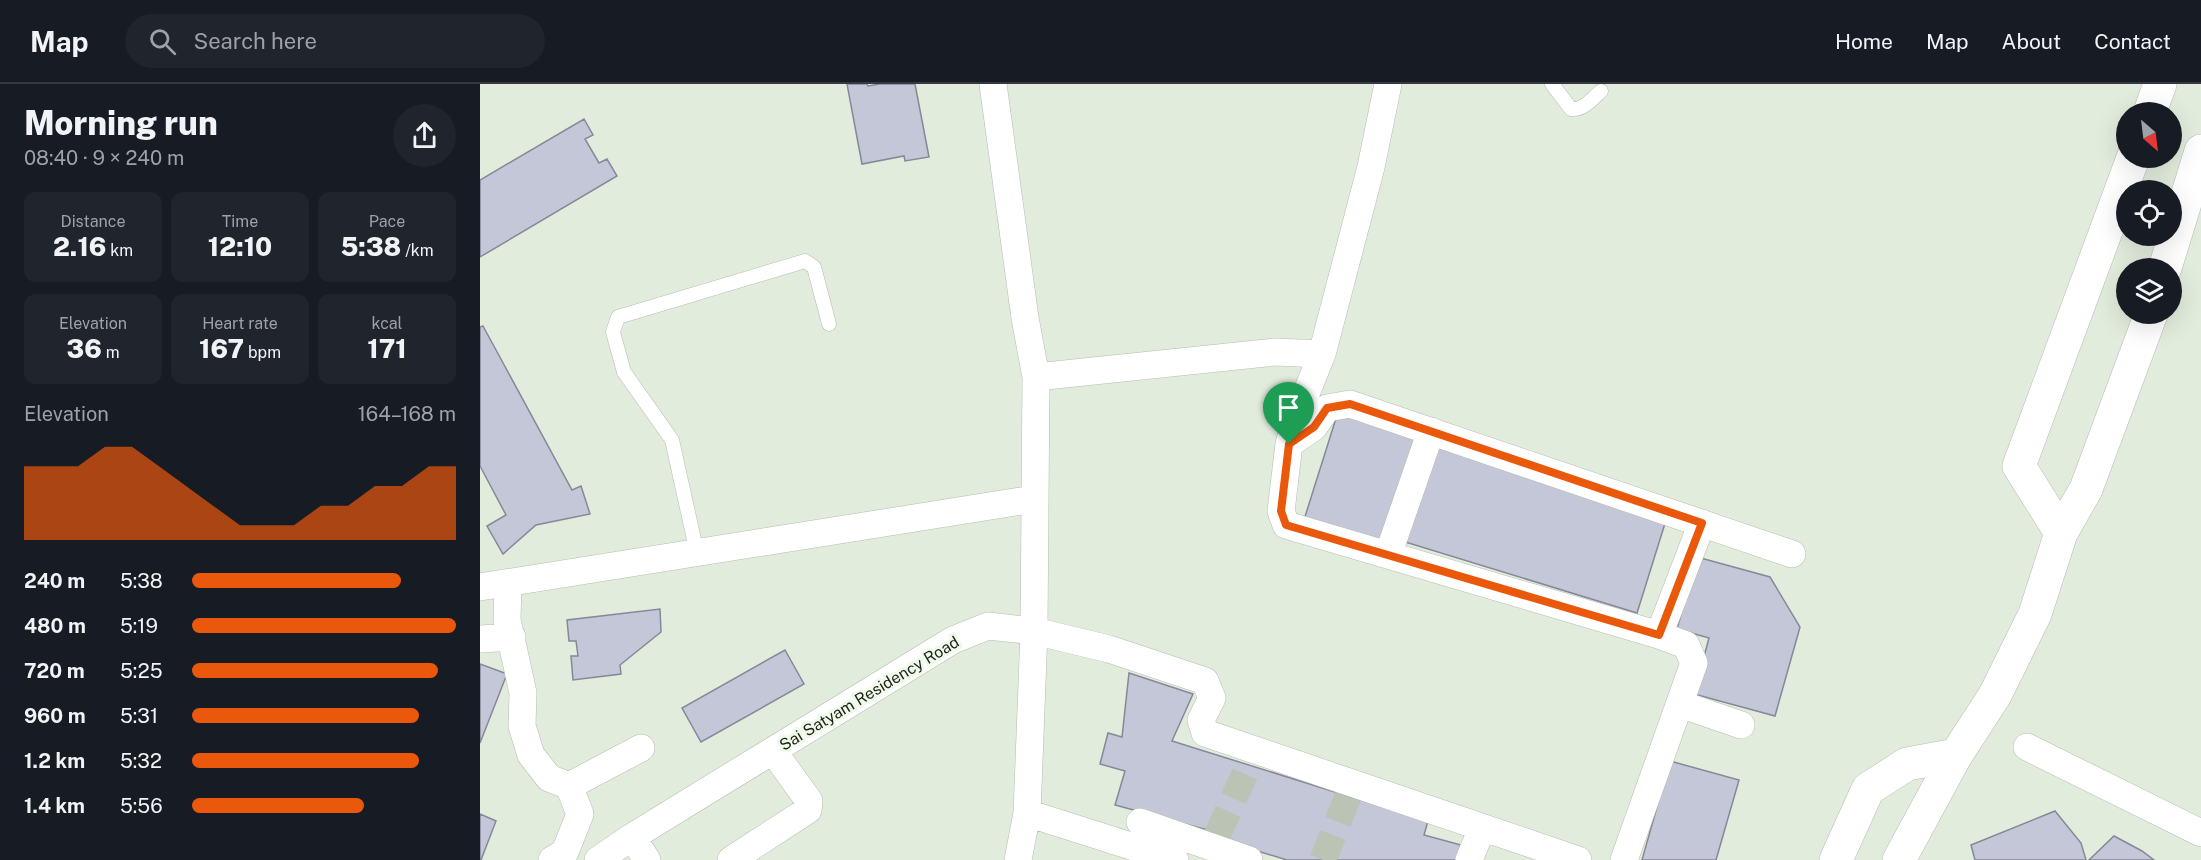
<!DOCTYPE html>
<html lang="en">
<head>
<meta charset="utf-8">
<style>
  :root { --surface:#171b24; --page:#20242c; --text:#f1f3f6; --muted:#9ea1a6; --line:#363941; --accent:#ea580c }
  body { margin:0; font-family:"Public Sans",sans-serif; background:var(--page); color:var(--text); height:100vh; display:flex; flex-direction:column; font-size:22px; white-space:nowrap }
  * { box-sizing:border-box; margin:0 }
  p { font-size:20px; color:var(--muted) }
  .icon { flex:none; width:33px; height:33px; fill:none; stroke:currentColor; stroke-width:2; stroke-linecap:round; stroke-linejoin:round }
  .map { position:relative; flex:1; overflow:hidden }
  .sheet { display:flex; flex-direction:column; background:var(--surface); width:480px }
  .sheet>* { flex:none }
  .needle { width:39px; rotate:152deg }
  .buttons { position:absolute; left:1636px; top:18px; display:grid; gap:12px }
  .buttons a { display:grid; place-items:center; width:66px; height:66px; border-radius:50%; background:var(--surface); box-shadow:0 6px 24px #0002; font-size:30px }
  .pin { position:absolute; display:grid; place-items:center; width:51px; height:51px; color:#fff; margin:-62px -26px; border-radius:50% 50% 50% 0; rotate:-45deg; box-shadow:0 0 6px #0007 }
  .pin .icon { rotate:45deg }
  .round { display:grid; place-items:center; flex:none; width:63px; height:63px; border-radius:32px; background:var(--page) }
  .summary { display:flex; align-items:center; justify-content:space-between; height:102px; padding:0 24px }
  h1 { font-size:33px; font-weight:800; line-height:45px }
  .metrics { display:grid; grid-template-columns:repeat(3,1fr); gap:9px; height:102px; padding:6px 24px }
  .metrics div { display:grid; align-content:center; border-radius:12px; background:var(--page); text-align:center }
  .metrics b { font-size:26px; font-weight:800 }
  .metrics small { font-size:16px; font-weight:400 }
  .metrics p { font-size:16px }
  .chart { height:168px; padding:12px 24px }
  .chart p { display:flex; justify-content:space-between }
  .chart svg { width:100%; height:108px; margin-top:6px; fill:var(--accent); opacity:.7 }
  ul { padding:0 24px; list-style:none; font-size:20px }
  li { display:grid; grid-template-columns:96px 72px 1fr; align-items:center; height:45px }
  li i { height:15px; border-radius:8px; background:var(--accent) }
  header { display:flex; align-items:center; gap:36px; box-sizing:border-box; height:84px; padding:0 30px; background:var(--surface); border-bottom:2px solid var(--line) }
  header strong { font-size:28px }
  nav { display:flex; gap:33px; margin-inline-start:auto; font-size:21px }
  .search { width:420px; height:54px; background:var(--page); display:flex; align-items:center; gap:15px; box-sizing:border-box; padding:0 21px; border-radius:33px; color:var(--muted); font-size:22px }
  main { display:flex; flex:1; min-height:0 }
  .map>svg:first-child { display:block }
</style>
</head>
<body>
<header>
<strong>Map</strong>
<div class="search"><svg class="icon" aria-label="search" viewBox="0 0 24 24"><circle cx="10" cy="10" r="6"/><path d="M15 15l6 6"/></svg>Search here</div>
<nav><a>Home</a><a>Map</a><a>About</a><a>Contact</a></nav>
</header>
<main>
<section class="sheet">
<div class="summary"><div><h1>Morning run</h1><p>08:40 · 9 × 240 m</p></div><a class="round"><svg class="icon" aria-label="share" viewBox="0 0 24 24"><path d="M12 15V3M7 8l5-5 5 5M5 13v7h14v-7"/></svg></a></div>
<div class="metrics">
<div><p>Distance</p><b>2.16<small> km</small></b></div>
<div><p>Time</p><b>12:10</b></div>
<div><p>Pace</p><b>5:38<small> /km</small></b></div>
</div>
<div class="metrics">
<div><p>Elevation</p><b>36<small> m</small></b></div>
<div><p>Heart rate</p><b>167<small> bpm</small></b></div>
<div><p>kcal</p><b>171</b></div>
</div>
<div class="chart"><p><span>Elevation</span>164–168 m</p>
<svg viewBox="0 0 160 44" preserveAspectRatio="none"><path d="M0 44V14L10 14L20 14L30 6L40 6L50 14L60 22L70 30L80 38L90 38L100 38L110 30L120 30L130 22L140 22L150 14L160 14V44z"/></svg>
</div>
<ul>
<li><b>240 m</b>5:38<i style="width:79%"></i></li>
<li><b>480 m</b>5:19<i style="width:100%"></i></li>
<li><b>720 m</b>5:25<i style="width:93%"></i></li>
<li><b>960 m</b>5:31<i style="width:86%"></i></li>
<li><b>1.2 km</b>5:32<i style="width:86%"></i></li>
<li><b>1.4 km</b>5:56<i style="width:65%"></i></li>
</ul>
</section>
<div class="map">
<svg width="1721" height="776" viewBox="0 0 1721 776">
  <rect width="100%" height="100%" fill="#e2ecdc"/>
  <path fill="#c4c7d8" stroke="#858898" stroke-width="1.5" d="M 367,0 L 387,0 L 388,2 L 400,0 L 435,0 L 449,73 L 425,77 L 424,72 L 382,80 Z
    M 104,35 L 113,51 L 105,55 L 119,79 L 127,75 L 137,92 L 0,173 L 0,96 Z
    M 3,242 L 92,406 L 101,402 L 110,430 L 56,441 L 23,470 L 7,442 L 26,431 L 0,382 L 0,243 Z
    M 858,328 L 939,353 L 905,464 L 823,439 Z
    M 952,362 L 1187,433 L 1157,529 L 922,457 Z
    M 1217,473 L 1290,493 L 1320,543 L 1295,632 L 1214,610 L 1229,554 L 1197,545 Z
    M 180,525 L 181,548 L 140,581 L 141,590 L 93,596 L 91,572 L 98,572 L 96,557 L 89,557 L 87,536 Z
    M 305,566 L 324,600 L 221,658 L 202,624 Z
    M 0,580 L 27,590 L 0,659 Z
    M 649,589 L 713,610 L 692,657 L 948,737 L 944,751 L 981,761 L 976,776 L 807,776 L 748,758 L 750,752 L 635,721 L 645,687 L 620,680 L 628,649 L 642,653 Z
    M 1190,677 L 1259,696 L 1236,776 L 1162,776 Z
    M 1575,727 L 1601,759 L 1606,776 L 1495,776 L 1491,761 Z
    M 0,730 L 16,737 L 1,776 L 0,776 Z
    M 1634,752 L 1662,767 L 1674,776 L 1609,776 Z"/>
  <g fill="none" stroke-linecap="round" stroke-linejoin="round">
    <path stroke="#bbc3b5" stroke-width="27" stroke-dasharray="27 14" stroke-linecap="butt" d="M 737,752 L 771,676
      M 843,776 L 870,707"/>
    <defs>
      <path id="service" d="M 1072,0 L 1091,25 C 1104,26 1112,15 1121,7
        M 217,469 L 192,356 L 144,288 L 133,248 L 138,233 L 325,177 L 334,183 L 349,240"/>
      <path id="minor" d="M 513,0 L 545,234 L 556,293 L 554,547 L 547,729 L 538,776
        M 908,0 L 891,83 L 842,270 L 817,332 L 809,360 L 801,427 L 806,441 L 1179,551 L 1206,561 L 1214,579 L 1144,776
        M 556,293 L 795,268 L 842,270
        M 809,360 L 834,343 L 847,324 L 870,320 L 1312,470
        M 908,471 L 951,347
        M 28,499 L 27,536 L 43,609 L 42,642 L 51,671 L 69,694 L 89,702 L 100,730 L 85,768 L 72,776
        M 0,503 L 554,415
        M 1179,551 L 1222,439
        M 0,555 L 32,553
        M 1200,620 L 1261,641
        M 1547,663 L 1721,749
        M 89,702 L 161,664
        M 547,729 L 695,776
        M 660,738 L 769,776
        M 152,753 L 167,776
        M 118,776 L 152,753 L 473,556 L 508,542 L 554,547 L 629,565 L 725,597 L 732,614 L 721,636 L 725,649 L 1098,776
        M 251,776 L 328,726 L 329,717 L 293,667
        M 989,776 L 1002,744"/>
      <path id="tertiary" d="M 1670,28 L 1680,0
        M 1685,184 L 1721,67
        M 1581,449 L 1539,382 L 1653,74
        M 1356,776 L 1388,705 L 1427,680 L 1476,671
        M 1419,776 L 1476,671 L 1515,611 L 1555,530 L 1581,449 L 1606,405 L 1671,230"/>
    </defs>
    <use href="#service" stroke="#b4beae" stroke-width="15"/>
    <use href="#minor" stroke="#b4beae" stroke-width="28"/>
    <use href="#tertiary" stroke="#b4beae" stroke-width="34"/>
    <use href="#service" stroke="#fff" stroke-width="14"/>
    <use href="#minor" stroke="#fff" stroke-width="27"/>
    <use href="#tertiary" stroke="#fff" stroke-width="33"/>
  </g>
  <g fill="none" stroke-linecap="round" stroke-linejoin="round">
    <defs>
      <path id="route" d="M 870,320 L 1222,439 L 1179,551 L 806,441 L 801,427 L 809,360 L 834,343 L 847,324 Z"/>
    </defs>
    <use href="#route" stroke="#fff" stroke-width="12"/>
    <use href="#route" stroke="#ea580c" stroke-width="8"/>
  </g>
  <g text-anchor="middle" stroke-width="6" stroke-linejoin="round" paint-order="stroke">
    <g font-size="16" fill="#1d211b" stroke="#effaea">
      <text transform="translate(389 609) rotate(-31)" y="6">Sai Satyam Residency Road</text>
    </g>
  </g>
</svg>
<div class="buttons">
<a><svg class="needle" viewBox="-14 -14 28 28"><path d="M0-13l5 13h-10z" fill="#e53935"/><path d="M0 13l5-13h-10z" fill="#9ea1a6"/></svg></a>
<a><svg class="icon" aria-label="locate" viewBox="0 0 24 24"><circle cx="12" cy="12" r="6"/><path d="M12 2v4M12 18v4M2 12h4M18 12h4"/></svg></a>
<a><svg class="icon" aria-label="layers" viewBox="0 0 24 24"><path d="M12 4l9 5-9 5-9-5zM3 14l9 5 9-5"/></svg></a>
</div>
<div class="pin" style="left:809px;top:360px;background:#1e9e55"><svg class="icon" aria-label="arrive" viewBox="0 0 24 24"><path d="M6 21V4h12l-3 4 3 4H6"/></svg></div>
</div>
</main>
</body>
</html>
